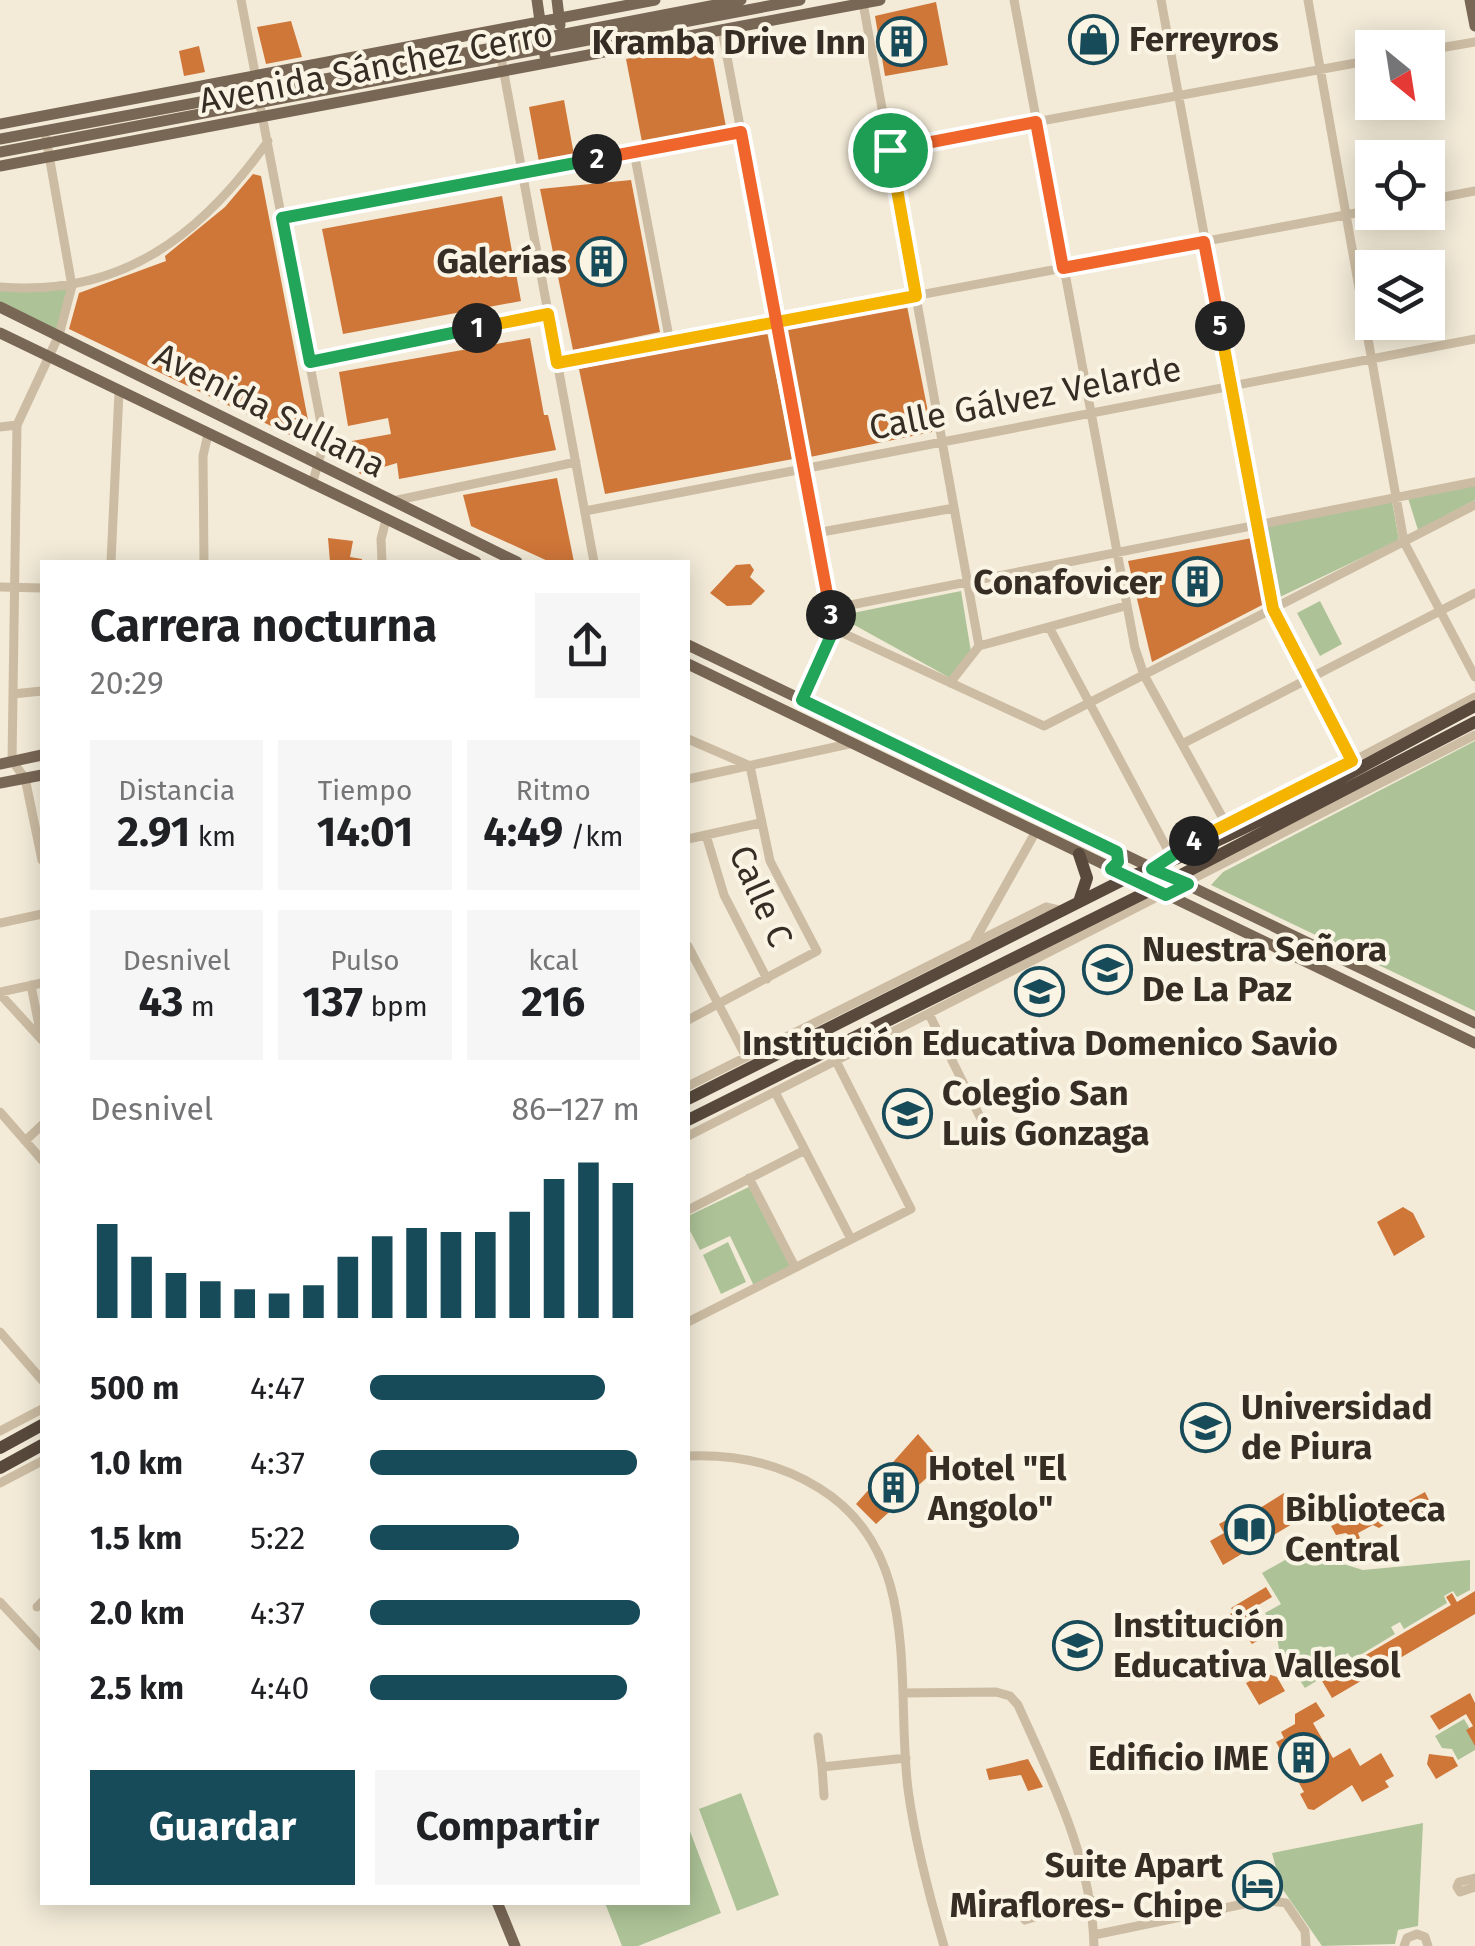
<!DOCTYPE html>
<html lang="es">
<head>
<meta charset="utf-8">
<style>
  :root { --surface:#fff; --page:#f6f6f6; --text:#202124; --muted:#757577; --accent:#184b5a }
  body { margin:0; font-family:"Fira Sans",sans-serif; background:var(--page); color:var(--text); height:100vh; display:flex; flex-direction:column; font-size:38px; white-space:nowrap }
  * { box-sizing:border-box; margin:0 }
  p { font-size:32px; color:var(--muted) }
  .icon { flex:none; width:55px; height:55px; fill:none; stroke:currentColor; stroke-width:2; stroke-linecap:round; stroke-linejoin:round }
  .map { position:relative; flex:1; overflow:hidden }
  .sheet { position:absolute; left:40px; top:560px; width:650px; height:1345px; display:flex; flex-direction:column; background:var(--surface); border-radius:0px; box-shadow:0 5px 25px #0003 }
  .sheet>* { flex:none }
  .needle { width:65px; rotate:150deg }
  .buttons { position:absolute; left:1355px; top:30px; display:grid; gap:20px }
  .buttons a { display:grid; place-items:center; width:90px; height:90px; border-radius:0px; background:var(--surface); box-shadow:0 5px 25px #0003; font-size:50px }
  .pin { position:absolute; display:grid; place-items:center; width:85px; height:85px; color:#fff; margin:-42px; border:5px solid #fff; border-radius:50%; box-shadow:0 2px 10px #0007 }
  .km { position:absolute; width:50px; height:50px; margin:-25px; border-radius:50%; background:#222; color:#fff; font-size:28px; line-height:50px; text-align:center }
  .round { display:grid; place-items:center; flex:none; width:105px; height:105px; border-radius:0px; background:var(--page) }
  .headline { display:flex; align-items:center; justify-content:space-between; height:170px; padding:0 50px }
  h1 { font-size:45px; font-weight:700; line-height:75px }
  .stats { display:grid; grid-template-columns:repeat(3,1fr); gap:15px; height:170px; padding:10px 50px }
  .stats div { display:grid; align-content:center; border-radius:0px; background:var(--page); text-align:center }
  .stats b { font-size:42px; font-weight:700 }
  .stats small { font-size:28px; font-weight:400 }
  .stats p { font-size:28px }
  .chart { height:280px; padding:20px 50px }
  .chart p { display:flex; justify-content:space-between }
  .chart svg { width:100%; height:180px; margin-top:10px; stroke:var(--accent); stroke-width:6 }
  .action { display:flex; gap:20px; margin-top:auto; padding:20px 50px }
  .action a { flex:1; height:115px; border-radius:0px; background:var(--accent); color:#fff; font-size:40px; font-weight:700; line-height:115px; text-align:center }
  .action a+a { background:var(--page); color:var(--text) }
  ul { padding:0 50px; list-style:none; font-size:32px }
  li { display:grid; grid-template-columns:160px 120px 1fr; align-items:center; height:75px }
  li i { height:25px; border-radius:12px; background:var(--accent) }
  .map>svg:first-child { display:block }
</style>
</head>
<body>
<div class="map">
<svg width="1475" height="1946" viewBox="0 0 1475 1946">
  <rect width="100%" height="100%" fill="#f3ebd8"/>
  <path fill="#adc397" d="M 72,286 L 59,335 L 0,307 L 0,287 Z
    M 1475,484 L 1475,500 L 1418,530 L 1408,498 Z
    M 1392,501 L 1399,540 L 1280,597 L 1265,526 Z
    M 961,591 L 971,652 L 952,679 L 838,616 Z
    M 1320,601 L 1342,644 L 1320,656 L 1297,613 Z
    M 1475,741 L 1475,1011 L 1211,885 L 1223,872 Z
    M 749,1187 L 792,1269 L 755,1288 L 730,1236 L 700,1250 L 688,1227 L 688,1216 Z
    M 728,1242 L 746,1282 L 721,1294 L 703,1255 Z
    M 1301,1551 L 1363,1570 L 1470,1560 L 1470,1590 L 1457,1597 L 1453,1591 L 1444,1596 L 1447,1603 L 1404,1629 L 1400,1622 L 1391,1627 L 1395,1634 L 1352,1660 L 1348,1653 L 1338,1659 L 1341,1666 L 1305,1688 L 1279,1649 L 1276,1631 L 1265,1613 L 1281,1604 L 1262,1573 Z
    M 1464,1719 L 1475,1737 L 1475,1750 L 1458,1760 L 1452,1749 L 1442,1748 L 1435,1736 Z
    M 741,1793 L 779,1895 L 737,1911 L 699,1809 Z
    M 1423,1823 L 1418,1926 L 1398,1930 L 1395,1944 L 1322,1946 L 1281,1887 L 1272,1853 Z
    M 688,1826 L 721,1913 L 638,1946 L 622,1946 L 605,1903 L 688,1902 Z"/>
  <path fill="#cf7639" d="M 936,2 L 948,65 L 885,76 L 875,16 Z
    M 291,21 L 302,57 L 266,64 L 257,27 Z
    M 710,42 L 726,127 L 642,142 L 626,59 Z
    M 199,46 L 205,72 L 184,76 L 179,51 Z
    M 564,100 L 574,155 L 539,162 L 529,107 Z
    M 253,174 L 261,176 L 313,446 L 69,329 L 79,293 L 166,261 L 165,256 L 225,207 Z
    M 631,180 L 660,332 L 573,350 L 540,189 Z
    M 502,196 L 521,301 L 343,334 L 322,229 Z
    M 907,306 L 932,432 L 810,457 L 786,328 Z
    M 767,332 L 793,459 L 605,494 L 579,369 Z
    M 530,338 L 544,415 L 548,415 L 556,450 L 399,479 L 397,463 L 360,474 L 354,464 L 340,463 L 340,460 L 355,457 L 352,441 L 391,434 L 388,418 L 348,426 L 339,372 Z
    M 557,478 L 574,562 L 550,562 L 471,526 L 463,495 Z
    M 328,538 L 353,541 L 350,557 L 362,559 L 362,562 L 330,562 Z
    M 1252,538 L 1264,604 L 1152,662 L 1128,561 Z
    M 750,564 L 754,570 L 750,577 L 765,591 L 751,605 L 727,606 L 710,593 L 736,565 Z
    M 1403,1207 L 1413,1213 L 1425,1237 L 1394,1256 L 1377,1222 Z
    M 918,1434 L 943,1463 L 876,1524 L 856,1504 Z
    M 1425,1492 L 1431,1504 L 1440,1499 L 1447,1511 L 1427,1522 L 1421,1511 L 1404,1521 L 1401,1515 L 1379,1528 L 1373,1525 L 1358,1533 L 1360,1538 L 1355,1541 L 1346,1533 L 1336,1535 L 1331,1526 L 1371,1509 L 1373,1514 L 1398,1500 L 1401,1505 Z
    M 1284,1493 L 1288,1502 L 1294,1499 L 1304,1517 L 1223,1565 L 1210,1541 L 1224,1533 L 1219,1524 L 1232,1517 L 1236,1523 Z
    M 1266,1587 L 1272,1597 L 1255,1607 L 1271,1633 L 1252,1644 L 1230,1614 L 1234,1612 L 1231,1608 Z
    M 1475,1591 L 1475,1614 L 1332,1698 L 1322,1681 L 1346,1667 L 1341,1658 L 1347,1655 L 1352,1663 L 1451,1605 L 1446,1597 L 1452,1593 L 1457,1602 Z
    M 1265,1673 L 1277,1677 L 1285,1691 L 1259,1705 L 1246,1683 Z
    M 1470,1693 L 1475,1703 L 1475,1746 L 1466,1730 L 1473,1726 L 1466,1714 L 1439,1730 L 1430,1716 Z
    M 1316,1702 L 1325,1716 L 1313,1723 L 1333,1758 L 1350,1748 L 1360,1766 L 1381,1753 L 1394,1776 L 1385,1781 L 1389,1787 L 1362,1802 L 1352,1785 L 1314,1810 L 1308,1809 L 1300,1794 L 1304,1792 L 1276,1742 L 1284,1738 L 1281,1732 L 1295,1724 L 1295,1714 Z
    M 1429,1754 L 1453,1757 L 1458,1766 L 1436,1779 L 1427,1764 Z
    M 1028,1759 L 1043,1787 L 1028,1791 L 1021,1775 L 989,1780 L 986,1769 Z"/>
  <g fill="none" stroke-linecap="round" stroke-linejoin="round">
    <path stroke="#ccbca3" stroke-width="9" d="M 241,0 L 256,78
      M 1014,0 L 1135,648 L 1144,675 L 1231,833
      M 1161,0 L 1273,609 L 1352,761
      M 1308,0 L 1404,542 L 1475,677
      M 863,3 L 979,646
      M 496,30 L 594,562
      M 722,30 L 834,629 L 802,699
      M 1428,50 L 1475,42
      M 261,110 L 321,423 L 322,449 L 312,485
      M 889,149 L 1372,60
      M 634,152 L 670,342
      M 1428,200 L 1475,191
      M 282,219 L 741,132
      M 0,287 C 121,297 201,236 268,141
      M 310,362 L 548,313
      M 557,363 L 1372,210
      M 0,427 L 17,425
      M 393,501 L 576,462
      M 585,511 L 1475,339
      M 816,533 L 954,508
      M 111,562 L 119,392
      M 204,562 L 203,456 L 208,434
      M 382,562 L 381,539 L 386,520
      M 0,587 L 42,588
      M 830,609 L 1475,482
      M 1049,627 L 1170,854
      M 834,629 L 1044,726 L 1475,505
      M 979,646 L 1125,606
      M 950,683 L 979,646
      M 13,694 L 42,691
      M 688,739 L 750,766 L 770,861 L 817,951 L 688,1020
      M 1182,744 L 1475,593
      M 688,779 L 849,744
      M 706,835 L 724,895 L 767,979
      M 688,839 L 760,823
      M 42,860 L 25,778 L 12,761 L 13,694 L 17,425 L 59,335 L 72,286 L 46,138
      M 1159,863 L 1475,697
      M 0,923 L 42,914
      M 975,940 L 1035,833
      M 688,946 L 746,1057
      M 31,985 L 41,1036
      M 0,992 L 42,983
      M 0,994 L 42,1040
      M 929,1014 L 991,1139
      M 688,1086 L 1046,907 L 1063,911
      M 775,1092 L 851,1239
      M 0,1112 L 42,1160
      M 688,1136 L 1475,735
      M 25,1141 L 42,1125
      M 749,1178 L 795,1267
      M 688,1210 L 805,1150
      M 688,1322 L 911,1209 L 836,1061
      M 0,1332 L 42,1380
      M 0,1431 L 42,1409
      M 688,1456 C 734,1454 779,1463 819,1488 C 924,1552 895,1685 908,1789 C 915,1842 929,1895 944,1946
      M 0,1483 L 42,1461
      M 0,1602 L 42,1647
      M 37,1607 L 42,1602
      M 903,1693 L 996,1692 L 1010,1696 L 1018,1705 C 1053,1783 1092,1860 1094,1946
      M 818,1737 L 822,1767
      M 824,1796 L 822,1767 L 906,1758
      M 1475,1878 L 1459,1882 L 1457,1887 L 1460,1892 L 1475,1887
      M 1025,1920 L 1092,1900
      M 1094,1935 L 1263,1900 L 1286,1903 L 1305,1931 L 1306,1946
      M 1404,1946 L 1407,1938 L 1417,1934 L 1425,1937 L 1428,1946"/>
    <path stroke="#796755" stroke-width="11" d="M 537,0 L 546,63
      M 557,0 L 560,25
      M 1470,0 L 1475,26
      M 565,34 L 741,0
      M 567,44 L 800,0
      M 0,124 L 655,0
      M 0,139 L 476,51
      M 0,152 L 478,61
      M 0,166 L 880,0
      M 0,307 L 517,562
      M 0,333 L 476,562
      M 688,645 L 1475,1023
      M 688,664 L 1475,1043
      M 0,764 L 42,755
      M 0,783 L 42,775
      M 497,1902 L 515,1946"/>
    <path stroke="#58493c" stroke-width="12" d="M 1079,854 L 1087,878 L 1079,902
      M 688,1099 L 1129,877 C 1249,834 1362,765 1475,706
      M 688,1120 L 1175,878 L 1475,722
      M 0,1448 L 42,1425
      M 0,1468 L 42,1445"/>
    <path stroke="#796755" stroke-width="11" d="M 476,51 L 565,34
      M 478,61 L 567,44"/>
  </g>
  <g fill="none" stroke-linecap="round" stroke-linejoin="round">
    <defs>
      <path id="split-1" d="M 477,328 L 548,314 L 557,363 L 916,296 L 890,150"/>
      <path id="split-2" d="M 477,328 L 310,362 L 282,218 L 597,159"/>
      <path id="split-3" d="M 597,159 L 741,132 L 831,615"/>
      <path id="split-4" d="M 831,615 L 834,629 L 802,700 L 1117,852 L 1118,862 L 1111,869 L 1166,895 L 1188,884 L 1152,869 L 1194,841"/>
      <path id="split-5" d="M 1194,841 L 1352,761 L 1273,609 L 1220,326"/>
      <path id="split-6" d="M 890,150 L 1036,122 L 1063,268 L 1204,242 L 1220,326"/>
    </defs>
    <use href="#split-1" stroke="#fff" stroke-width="20"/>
    <use href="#split-2" stroke="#fff" stroke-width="20"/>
    <use href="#split-3" stroke="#fff" stroke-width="20"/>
    <use href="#split-4" stroke="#fff" stroke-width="20"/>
    <use href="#split-5" stroke="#fff" stroke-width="20"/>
    <use href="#split-6" stroke="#fff" stroke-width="20"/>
    <use href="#split-1" stroke="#f5b400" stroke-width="12"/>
    <use href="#split-2" stroke="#22a559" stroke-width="12"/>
    <use href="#split-3" stroke="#f0652b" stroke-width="12"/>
    <use href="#split-4" stroke="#22a559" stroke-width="12"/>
    <use href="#split-5" stroke="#f5b400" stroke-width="12"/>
    <use href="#split-6" stroke="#f0652b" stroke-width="12"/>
  </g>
  <defs>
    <symbol id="shop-ring" viewBox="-11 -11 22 22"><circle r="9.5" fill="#faf4e4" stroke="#184b5a" stroke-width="1.5"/><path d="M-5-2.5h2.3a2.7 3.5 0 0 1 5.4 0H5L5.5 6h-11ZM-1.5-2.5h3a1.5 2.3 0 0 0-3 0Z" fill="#184b5a"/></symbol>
    <symbol id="building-ring" viewBox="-11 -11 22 22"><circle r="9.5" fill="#faf4e4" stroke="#184b5a" stroke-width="1.5"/><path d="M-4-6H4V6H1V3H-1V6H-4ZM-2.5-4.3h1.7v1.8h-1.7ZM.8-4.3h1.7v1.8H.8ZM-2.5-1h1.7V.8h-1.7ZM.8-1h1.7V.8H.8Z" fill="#184b5a"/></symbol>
    <symbol id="school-ring" viewBox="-11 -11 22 22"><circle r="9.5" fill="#faf4e4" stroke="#184b5a" stroke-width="1.5"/><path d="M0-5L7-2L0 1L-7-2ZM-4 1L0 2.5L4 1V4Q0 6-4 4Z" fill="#184b5a"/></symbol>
    <symbol id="university-ring" viewBox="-11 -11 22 22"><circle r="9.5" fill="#faf4e4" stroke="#184b5a" stroke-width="1.5"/><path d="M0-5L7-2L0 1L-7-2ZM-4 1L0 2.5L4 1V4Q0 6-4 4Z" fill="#184b5a"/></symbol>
    <symbol id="library-ring" viewBox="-11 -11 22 22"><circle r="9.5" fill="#faf4e4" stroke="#184b5a" stroke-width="1.5"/><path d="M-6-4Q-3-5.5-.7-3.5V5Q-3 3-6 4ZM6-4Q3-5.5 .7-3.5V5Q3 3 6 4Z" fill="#184b5a"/></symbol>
    <symbol id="hotel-ring" viewBox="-11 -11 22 22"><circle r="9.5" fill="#faf4e4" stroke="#184b5a" stroke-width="1.5"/><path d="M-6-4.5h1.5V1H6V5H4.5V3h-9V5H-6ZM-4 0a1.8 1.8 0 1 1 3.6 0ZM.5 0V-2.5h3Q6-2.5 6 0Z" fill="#184b5a"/></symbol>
  </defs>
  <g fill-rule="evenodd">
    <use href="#shop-ring" x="1066" y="12" width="55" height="55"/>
    <use href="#building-ring" x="874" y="14" width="55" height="55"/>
    <use href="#building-ring" x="574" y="234" width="55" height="55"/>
    <use href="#building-ring" x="1170" y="554" width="55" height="55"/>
    <use href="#school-ring" x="1080" y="942" width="55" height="55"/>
    <use href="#school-ring" x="1012" y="964" width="55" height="55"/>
    <use href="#school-ring" x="880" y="1086" width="55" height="55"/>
    <use href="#university-ring" x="1178" y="1400" width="55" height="55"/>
    <use href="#building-ring" x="866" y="1460" width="55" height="55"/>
    <use href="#library-ring" x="1222" y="1502" width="55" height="55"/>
    <use href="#school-ring" x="1050" y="1618" width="55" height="55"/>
    <use href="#building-ring" x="1276" y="1730" width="55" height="55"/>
    <use href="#hotel-ring" x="1230" y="1858" width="55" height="55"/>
  </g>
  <g text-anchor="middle" stroke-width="8" stroke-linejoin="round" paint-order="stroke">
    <g font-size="35" font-weight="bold" fill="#362d25" stroke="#faf4e4" text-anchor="start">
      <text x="1129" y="51">Ferreyros</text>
      <text x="866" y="54" text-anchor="end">Kramba Drive Inn</text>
      <text x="567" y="273" text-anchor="end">Galerías</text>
      <text x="1162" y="594" text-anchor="end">Conafovicer</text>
      <text x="1142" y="961">Nuestra Señora<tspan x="1142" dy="40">De La Paz</tspan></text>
      <text x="1040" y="1055" text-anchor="middle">Institución Educativa Domenico Savio</text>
      <text x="942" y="1105">Colegio San<tspan x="942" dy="40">Luis Gonzaga</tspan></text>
      <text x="1241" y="1419">Universidad<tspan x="1241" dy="40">de Piura</tspan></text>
      <text x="928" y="1480">Hotel "El<tspan x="928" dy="40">Angolo"</tspan></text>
      <text x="1285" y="1521">Biblioteca<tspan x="1285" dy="40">Central</tspan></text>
      <text x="1113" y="1637">Institución<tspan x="1113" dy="40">Educativa Vallesol</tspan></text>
      <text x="1269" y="1770" text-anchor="end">Edificio IME</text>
      <text x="1223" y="1877" text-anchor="end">Suite Apart<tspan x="1223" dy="40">Miraflores- Chipe</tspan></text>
    </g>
    <g font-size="35" fill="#362d25" stroke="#faf4e4">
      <text transform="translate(376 67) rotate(-11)" y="12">Avenida Sánchez Cerro</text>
      <text transform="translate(1025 398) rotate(-11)" y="12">Calle Gálvez Velarde</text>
      <text transform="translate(270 410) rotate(27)" y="12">Avenida Sullana</text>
      <text transform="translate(761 896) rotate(66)" y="12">Calle C</text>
    </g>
  </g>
</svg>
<div class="buttons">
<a><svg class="needle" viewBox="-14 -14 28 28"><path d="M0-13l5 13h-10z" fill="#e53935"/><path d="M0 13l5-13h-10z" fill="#757577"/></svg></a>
<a><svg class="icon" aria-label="locate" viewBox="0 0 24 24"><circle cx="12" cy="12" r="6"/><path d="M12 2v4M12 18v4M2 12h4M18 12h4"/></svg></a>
<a><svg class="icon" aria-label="layers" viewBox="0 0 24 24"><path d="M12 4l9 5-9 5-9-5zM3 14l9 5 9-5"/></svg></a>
</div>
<div class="pin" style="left:890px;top:150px;background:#1e9e55"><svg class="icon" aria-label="arrive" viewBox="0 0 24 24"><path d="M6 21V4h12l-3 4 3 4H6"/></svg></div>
<b class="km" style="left:477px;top:328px">1</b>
<b class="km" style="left:597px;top:159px">2</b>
<b class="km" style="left:831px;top:615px">3</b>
<b class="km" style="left:1194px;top:841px">4</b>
<b class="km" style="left:1220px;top:326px">5</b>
<section class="sheet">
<div class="headline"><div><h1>Carrera nocturna</h1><p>20:29</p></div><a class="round"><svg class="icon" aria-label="share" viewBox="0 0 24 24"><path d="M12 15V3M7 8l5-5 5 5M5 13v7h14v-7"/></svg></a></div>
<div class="stats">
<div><p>Distancia</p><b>2.91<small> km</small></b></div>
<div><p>Tiempo</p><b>14:01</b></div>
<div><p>Ritmo</p><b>4:49<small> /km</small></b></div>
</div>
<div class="stats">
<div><p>Desnivel</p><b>43<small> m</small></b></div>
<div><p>Pulso</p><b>137<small> bpm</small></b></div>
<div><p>kcal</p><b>216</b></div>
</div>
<div class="chart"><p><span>Desnivel</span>86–127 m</p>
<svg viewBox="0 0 160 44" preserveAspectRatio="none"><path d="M5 44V21M15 44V29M25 44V33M35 44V35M45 44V37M55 44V38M65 44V36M75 44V29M85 44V24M95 44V22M105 44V23M115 44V23M125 44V18M135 44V10M145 44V6M155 44V11"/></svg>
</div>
<ul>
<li><b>500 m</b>4:47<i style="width:87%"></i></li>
<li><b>1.0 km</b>4:37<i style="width:99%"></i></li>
<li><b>1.5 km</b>5:22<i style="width:55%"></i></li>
<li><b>2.0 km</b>4:37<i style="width:100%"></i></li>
<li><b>2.5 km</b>4:40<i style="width:95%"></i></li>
</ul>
<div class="action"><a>Guardar</a><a>Compartir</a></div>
</section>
</div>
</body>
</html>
